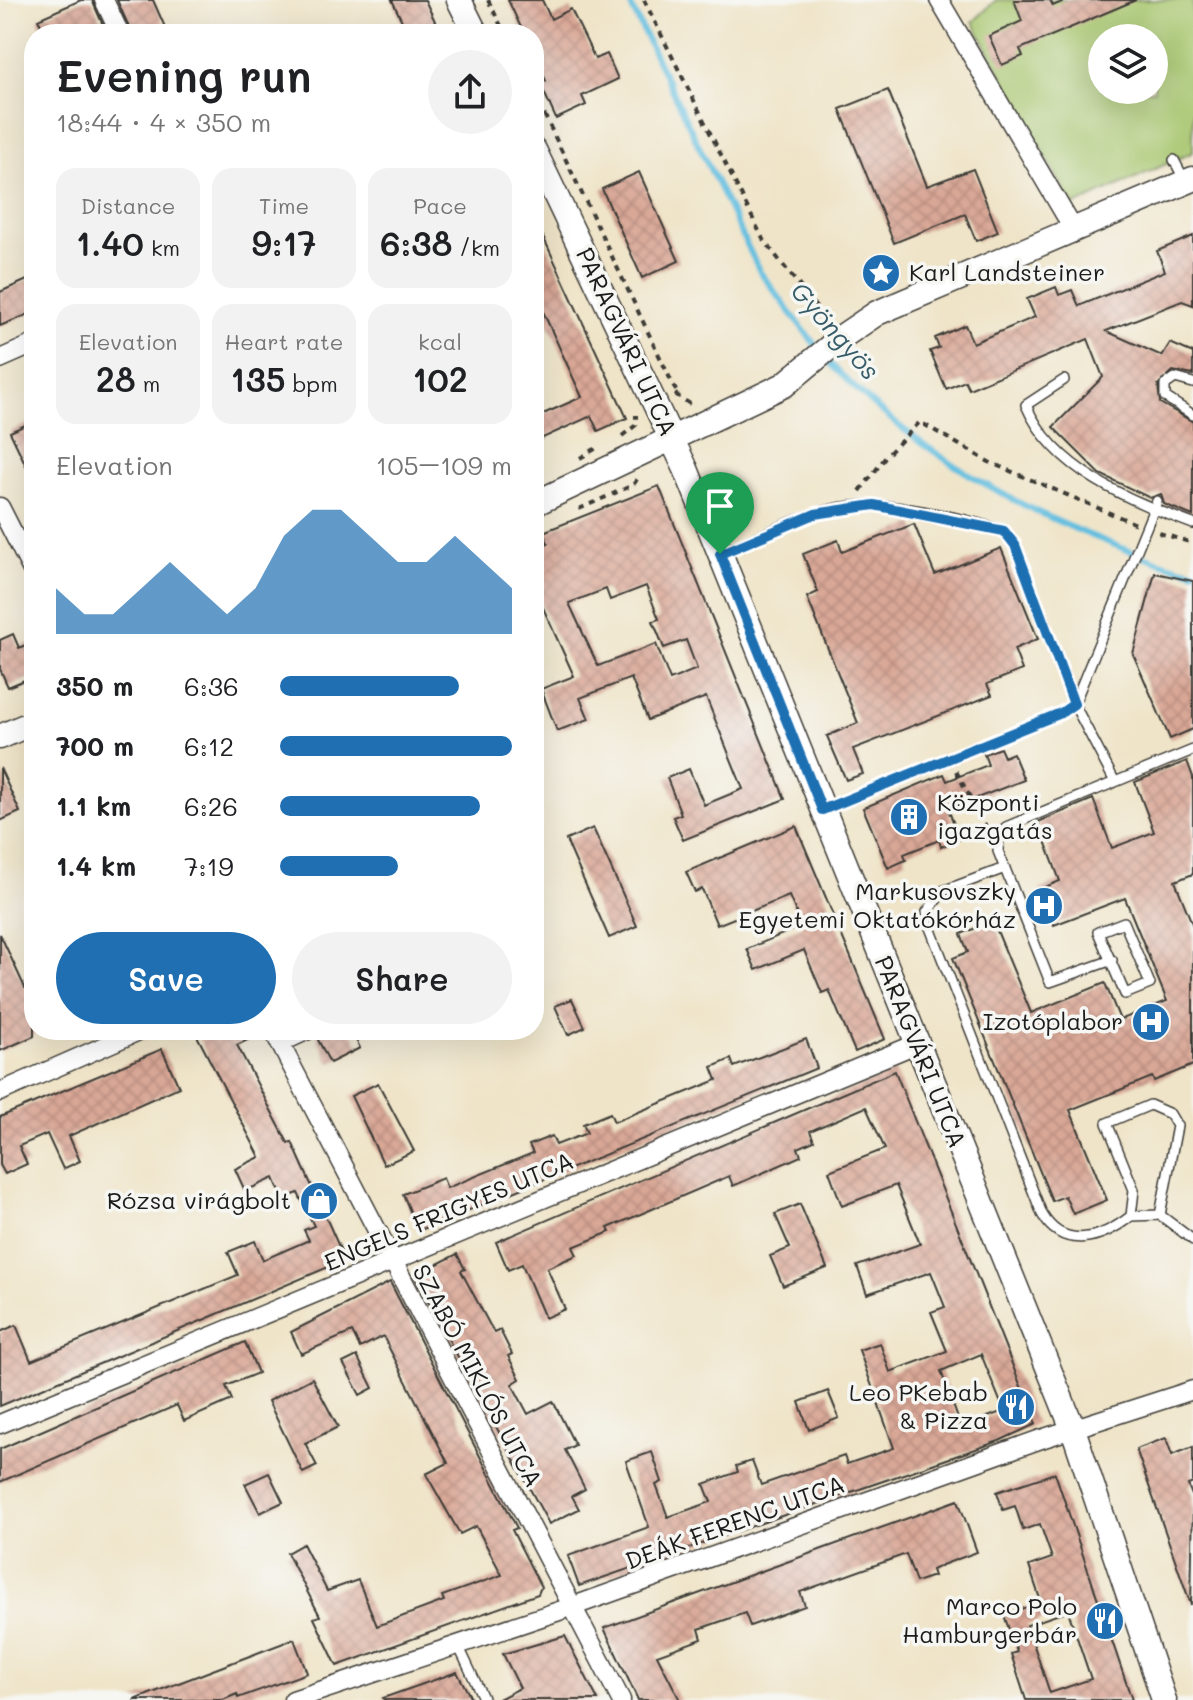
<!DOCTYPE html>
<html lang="en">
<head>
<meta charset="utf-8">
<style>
  :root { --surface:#fff; --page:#f2f2f2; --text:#202124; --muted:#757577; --accent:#1f6fb2 }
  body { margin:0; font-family:Mali,sans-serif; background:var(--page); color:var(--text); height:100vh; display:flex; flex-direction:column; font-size:30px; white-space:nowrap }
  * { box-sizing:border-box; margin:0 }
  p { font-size:26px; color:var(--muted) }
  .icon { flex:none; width:44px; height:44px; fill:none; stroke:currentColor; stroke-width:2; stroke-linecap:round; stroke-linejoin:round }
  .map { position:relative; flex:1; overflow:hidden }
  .details { position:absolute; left:24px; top:24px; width:520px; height:1016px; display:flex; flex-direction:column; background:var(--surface); border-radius:32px; box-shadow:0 8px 32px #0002 }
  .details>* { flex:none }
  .buttons { position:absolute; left:1088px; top:24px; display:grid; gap:16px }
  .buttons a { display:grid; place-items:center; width:80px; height:80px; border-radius:50%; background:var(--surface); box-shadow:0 8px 32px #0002; font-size:40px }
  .pin { position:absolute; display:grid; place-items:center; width:68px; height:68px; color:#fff; margin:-82px -34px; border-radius:50% 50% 50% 0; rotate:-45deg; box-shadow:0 0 8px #0007 }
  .pin .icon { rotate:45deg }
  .round { display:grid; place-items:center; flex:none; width:84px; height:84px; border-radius:42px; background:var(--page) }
  .overview { display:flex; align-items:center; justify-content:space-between; height:136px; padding:0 32px }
  h1 { font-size:44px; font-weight:600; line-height:60px }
  .stats { display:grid; grid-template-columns:repeat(3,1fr); gap:12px; height:136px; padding:8px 32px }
  .stats div { display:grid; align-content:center; border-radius:20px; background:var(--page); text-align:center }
  .stats b { font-size:34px; font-weight:600 }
  .stats small { font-size:22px; font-weight:400 }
  .stats p { font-size:22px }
  .chart { height:224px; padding:16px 32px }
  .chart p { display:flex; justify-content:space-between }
  .chart svg { width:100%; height:144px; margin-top:8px; fill:var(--accent); opacity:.7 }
  .cta { display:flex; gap:16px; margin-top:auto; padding:16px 32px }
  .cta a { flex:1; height:92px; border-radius:48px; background:var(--accent); color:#fff; font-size:32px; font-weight:600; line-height:92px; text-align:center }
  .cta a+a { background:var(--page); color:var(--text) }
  ul { padding:0 32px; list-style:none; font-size:26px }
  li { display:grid; grid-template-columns:128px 96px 1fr; align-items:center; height:60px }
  li i { height:20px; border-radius:10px; background:var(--accent) }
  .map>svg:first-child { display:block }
</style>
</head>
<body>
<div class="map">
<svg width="1193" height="1700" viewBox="0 0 1193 1700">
  <defs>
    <pattern id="building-cross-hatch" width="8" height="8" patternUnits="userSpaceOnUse" patternTransform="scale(2)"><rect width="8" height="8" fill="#d9a796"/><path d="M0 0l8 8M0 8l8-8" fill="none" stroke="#ba8f81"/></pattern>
  </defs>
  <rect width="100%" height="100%" fill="#f6f6f2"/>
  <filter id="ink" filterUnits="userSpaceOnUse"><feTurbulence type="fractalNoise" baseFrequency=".0125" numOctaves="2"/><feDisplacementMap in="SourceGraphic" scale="16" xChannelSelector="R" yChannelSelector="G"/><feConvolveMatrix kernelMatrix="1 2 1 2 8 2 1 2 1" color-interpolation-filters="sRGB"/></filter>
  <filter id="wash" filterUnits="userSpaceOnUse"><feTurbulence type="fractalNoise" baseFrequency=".006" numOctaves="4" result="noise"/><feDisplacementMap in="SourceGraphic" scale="32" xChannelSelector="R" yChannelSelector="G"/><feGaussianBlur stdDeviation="1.8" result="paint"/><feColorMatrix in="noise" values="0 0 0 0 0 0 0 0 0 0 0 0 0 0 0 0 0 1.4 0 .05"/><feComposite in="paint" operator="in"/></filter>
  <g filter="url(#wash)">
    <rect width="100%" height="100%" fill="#efe4c8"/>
    <path fill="#a7c66e" stroke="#627145" stroke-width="2" fill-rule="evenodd" d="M 996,0 L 1193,0 L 1193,152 L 1073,206 L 973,22 ZM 1102,38 L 1154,38 L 1154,90 L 1102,90 Z"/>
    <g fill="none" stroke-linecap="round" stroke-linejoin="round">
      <path stroke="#60bedf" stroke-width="6" d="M 628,0 L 760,272 L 819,350
        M 826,359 C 905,443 1004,503 1112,544 C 1139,555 1165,565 1193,571"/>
    </g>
    <g id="blocks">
      <path fill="url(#building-cross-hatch)" fill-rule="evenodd" d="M 81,0 L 92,0 L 107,34 L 45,34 L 38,19 Z
        M 117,0 L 153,0 L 168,34 L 132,34 Z
        M 392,0 L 425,0 L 441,34 L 408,34 Z
        M 508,0 L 542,0 L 551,19 L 571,9 L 595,59 L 607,54 L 618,79 L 582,96 L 586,105 L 556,119 L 540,83 L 546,81 L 534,55 L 534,34 L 524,34 Z
        M 1014,0 L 1050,0 L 1053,6 L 1066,0 L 1136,0 L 1020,49 L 1023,56 L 1002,65 L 989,36 L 1022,21 Z
        M 888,90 L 927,186 L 973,169 L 998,232 L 976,241 L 965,214 L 894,243 L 840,109 Z
        M 639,172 L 679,261 L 642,278 L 602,189 Z
        M 534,217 L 627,418 L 598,431 L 591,416 L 534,442 L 534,418 L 582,397 L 534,292 Z
        M 1193,236 L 1193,305 L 1182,301 L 1106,331 L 1162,356 L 1170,343 L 1193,353 L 1193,375 L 1173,371 L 1158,385 L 1160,403 L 1193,422 L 1193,516 L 1164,504 L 1161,494 L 1150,498 L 1100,474 L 1053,427 L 1103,377 L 1088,339 L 969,389 L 965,381 L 946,389 L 930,351 L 939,348 L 935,338 L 965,325 L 973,343 L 1035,317 L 1027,299 L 1056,287 L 1059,295 L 1072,290 L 1079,306 L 1165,271 L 1157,251 Z
        M 34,277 L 34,312 L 0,326 L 0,292 Z
        M 34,421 L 34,482 L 10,432 Z
        M 659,486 L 785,799 L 683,840 L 673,817 L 681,814 L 667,778 L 689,769 L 704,805 L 743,789 L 706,697 L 648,720 L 631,678 L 580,698 L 589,719 L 557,731 L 541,689 L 574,676 L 534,588 L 534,550 L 548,543 L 543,532 ZM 646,586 L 659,619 L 653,621 L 664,648 L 686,640 L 697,669 L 670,680 L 656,644 L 598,666 L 569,603 L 606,589 L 610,600 Z
        M 914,524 L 935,575 L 1001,548 L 1038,639 L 1014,649 L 1022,670 L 987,684 L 992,695 L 853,749 L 863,774 L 846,780 L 827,736 L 858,723 L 807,597 L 818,592 L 803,554 L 838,540 L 842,552 Z
        M 1155,573 L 1193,581 L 1193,729 L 1170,739 L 1133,654 Z
        M 13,634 L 19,648 L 34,641 L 34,676 L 8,687 L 0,669 L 0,640 Z
        M 1000,748 L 1004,757 L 1013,753 L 1024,780 L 948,809 L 960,839 L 941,847 L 939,840 L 904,854 L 906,860 L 888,868 L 863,808 L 944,774 L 947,781 L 988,765 L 984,754 Z
        M 1187,761 L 1193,777 L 1193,874 L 1175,881 L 1193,926 L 1193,1065 L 1154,1081 L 1152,1077 L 1070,1110 L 1107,1200 L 1073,1214 L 1065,1196 L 1052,1201 L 953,958 L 968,952 L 961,934 L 993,921 L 1031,1013 L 1105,983 L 1120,1020 L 1167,1001 L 1125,898 L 1054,925 L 1040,889 L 1060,881 L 1038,822 L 1093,799 L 1112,848 L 1154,832 L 1135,782 Z
        M 0,768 L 20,812 L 0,821 Z
        M 796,826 L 885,1039 L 855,1052 L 829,990 L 822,993 L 804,950 L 756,970 L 747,949 L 802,926 L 789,896 L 717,925 L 702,889 L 695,892 L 686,872 Z
        M 593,828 L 637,926 L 609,938 L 566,840 Z
        M 0,934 L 25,988 L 34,984 L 34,1036 L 0,1051 Z
        M 572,999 L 585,1027 L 568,1035 L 555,1006 Z
        M 194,1030 L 261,1030 L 262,1033 L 237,1045 L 288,1143 L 292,1142 L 345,1260 L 0,1406 L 0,1332 L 16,1325 L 31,1361 L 238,1275 L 228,1252 L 255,1241 L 263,1260 L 309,1240 L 304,1230 L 314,1226 L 298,1193 L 283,1199 L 274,1178 L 245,1191 L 235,1169 L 260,1157 Z
        M 320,1030 L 351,1030 L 360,1048 L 330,1063 L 317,1038 Z
        M 806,1039 L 817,1068 L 418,1231 L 403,1194 L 443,1178 L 447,1188 L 533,1153 L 529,1145 L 552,1136 L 556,1145 L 587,1133 L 583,1124 L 610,1113 L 614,1122 L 717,1080 L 712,1067 L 731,1059 L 734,1067 Z
        M 162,1049 L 179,1087 L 69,1136 L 80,1161 L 63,1169 L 47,1134 L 19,1146 L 27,1164 L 5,1174 L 0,1165 L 0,1117 Z
        M 895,1071 L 1036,1424 L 999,1441 L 579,1586 L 568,1556 L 649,1527 L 626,1461 L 652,1452 L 662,1482 L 656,1485 L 668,1517 L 711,1502 L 704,1484 L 738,1472 L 736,1466 L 752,1461 L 761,1485 L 844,1456 L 847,1464 L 894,1448 L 859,1350 L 880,1343 L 890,1372 L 947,1351 L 931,1312 L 945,1307 L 931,1272 L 867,1294 L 857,1266 L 920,1244 L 896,1185 L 842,1206 L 829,1171 L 885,1149 L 866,1107 L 810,1131 L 814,1141 L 798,1148 L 801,1156 L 733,1186 L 729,1176 L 608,1228 L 610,1232 L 573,1247 L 577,1255 L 547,1268 L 565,1309 L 545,1318 L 522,1264 L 508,1270 L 496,1242 ZM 981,1354 L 1004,1411 L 961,1427 L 941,1371 Z
        M 378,1083 L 414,1151 L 384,1165 L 351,1096 Z
        M 800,1204 L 827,1268 L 783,1286 L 770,1256 L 790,1248 L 775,1214 Z
        M 457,1254 L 465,1269 L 461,1271 L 494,1333 L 500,1330 L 512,1354 L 508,1356 L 520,1379 L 512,1384 L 528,1414 L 553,1401 L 575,1445 L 565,1450 L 585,1489 L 572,1496 L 579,1509 L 549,1524 L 414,1276 Z
        M 390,1282 L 517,1528 L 512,1530 L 541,1587 L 538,1594 L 337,1666 L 314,1618 L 320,1616 L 287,1553 L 303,1544 L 327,1591 L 358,1580 L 377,1626 L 444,1601 L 442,1596 L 502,1575 L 476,1526 L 460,1534 L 426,1474 L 448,1463 L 383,1336 L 360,1348 L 352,1332 L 301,1354 L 291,1332 Z
        M 245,1342 L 258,1373 L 226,1386 L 232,1400 L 184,1421 L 177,1405 L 0,1482 L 0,1449 Z
        M 357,1356 L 373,1388 L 360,1395 L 343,1363 Z
        M 312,1378 L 338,1427 L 305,1443 L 317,1466 L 303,1473 L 268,1401 Z
        M 828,1391 L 839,1418 L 809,1430 L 799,1402 Z
        M 1166,1438 L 1172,1455 L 1193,1447 L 1193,1483 L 1188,1485 L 1193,1498 L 1191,1605 L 1136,1449 Z
        M 269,1473 L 283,1502 L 260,1513 L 245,1484 Z
        M 1055,1473 L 1069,1514 L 1132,1700 L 1026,1700 L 1011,1654 L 1017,1652 L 1004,1615 L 1041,1602 L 1029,1566 L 1052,1558 L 1040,1524 L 1023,1530 L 1015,1506 L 1003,1510 L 997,1492 ZM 1068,1611 L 1091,1679 L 1050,1693 L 1027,1625 Z
        M 958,1500 L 977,1552 L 942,1565 L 932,1570 L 934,1576 L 916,1582 L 906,1554 L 800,1592 L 805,1606 L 750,1626 L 745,1613 L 699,1629 L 702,1639 L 657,1655 L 680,1700 L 638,1700 L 604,1628 Z
        M 565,1636 L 598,1700 L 497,1700 L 520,1688 L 503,1654 Z
        M 294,1639 L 307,1673 L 238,1698 L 237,1694 L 223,1700 L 134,1700 Z
        M 457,1672 L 472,1700 L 384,1700 L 383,1698 Z"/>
    </g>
  </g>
  <g filter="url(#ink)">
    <use href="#blocks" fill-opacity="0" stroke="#3c3a36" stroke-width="2"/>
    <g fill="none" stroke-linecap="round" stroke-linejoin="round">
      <defs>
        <path id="service" d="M 1174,160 L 1184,179
          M 1064,380 L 1026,405 C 1054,471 1130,500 1193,524
          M 1193,383 L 1175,378 L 1165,385 L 1165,397 L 1193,415
          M 722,553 C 759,537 798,516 838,508 C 884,499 960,517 1004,531 L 1015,545 L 1074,704 L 1115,782 L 1193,750
          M 826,809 L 1061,713 L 1074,704 L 1157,501
          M 1005,868 L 943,891 L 927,912 L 929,925 L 1042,1214 C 1063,1251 1102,1239 1131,1216 L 1134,1190 L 1107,1123 L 1150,1105 L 1170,1114 L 1177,1126 L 1160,1215
          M 1124,922 L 1150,984 L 1125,994 L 1098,932 Z
          M 1112,960 L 1050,982 L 998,851 L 999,838 L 1006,827 L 1115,782
          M 1131,1216 L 1160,1215 L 1193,1240
          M 458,1645 L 484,1700"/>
        <path id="minor" d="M 104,0 L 120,34
          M 939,0 L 1074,230
          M 0,359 L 34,344
          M 0,507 L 34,574
          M 273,1030 L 621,1700
          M 280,1043 L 308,1030
          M 0,1092 L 141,1030
          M 0,1424 L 916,1044
          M 293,1700 L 571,1607 L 1041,1439 L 1193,1390"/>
        <path id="tertiary" d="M 459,0 L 476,34
          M 534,150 L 686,469 L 1073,1429 L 1164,1700
          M 534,504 L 784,385 L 843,336 L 877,313 L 1193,179
          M 0,737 L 34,722"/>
      </defs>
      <use href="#service" stroke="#3c3a36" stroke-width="12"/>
      <use href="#minor" stroke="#3c3a36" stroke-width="21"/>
      <use href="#tertiary" stroke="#3c3a36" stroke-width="27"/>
      <path stroke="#3c3a36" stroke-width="4" stroke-dasharray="6 6" stroke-linecap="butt" d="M 488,0 L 505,34
        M 644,0 L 763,239 L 828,323
        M 534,93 L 677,393
        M 675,394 L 693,406
        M 622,436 L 636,425 L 636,415
        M 580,458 L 600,446
        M 860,491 L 888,454 L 920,422 L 989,462 L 1136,524
        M 579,509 L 633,485 L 638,478
        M 1159,533 L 1193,543
        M 956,771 L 988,831"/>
      <use href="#service" stroke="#fff" stroke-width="9"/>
      <use href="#minor" stroke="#fff" stroke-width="18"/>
      <use href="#tertiary" stroke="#fff" stroke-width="24"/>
    </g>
  </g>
  <g fill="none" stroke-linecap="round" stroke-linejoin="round" filter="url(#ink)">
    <defs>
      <path id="route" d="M 874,505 L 1004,531 L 1015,545 L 1074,704 L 1061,713 L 822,810 L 720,554 L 815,514 Z"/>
    </defs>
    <use href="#route" stroke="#fff" stroke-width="16"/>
    <use href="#route" stroke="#1f6fb2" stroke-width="10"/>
  </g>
  <defs>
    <symbol id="sight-disc" viewBox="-11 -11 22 22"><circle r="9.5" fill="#1f6fb2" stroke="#f6f6f2"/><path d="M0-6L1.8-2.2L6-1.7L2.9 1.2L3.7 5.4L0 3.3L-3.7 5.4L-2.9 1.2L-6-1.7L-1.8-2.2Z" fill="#fff"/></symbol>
    <symbol id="building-disc" viewBox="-11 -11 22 22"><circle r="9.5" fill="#1f6fb2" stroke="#f6f6f2"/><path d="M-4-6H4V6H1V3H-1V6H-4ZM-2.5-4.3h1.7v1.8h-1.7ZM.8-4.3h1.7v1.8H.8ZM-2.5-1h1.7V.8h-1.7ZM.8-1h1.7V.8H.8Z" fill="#fff"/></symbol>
    <symbol id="hospital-disc" viewBox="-11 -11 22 22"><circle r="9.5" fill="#1f6fb2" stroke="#f6f6f2"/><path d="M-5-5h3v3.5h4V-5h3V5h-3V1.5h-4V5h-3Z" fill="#fff"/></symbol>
    <symbol id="shop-disc" viewBox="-11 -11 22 22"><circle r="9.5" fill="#1f6fb2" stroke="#f6f6f2"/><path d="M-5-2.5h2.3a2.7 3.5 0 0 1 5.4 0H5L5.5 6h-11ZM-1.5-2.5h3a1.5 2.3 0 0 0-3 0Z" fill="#fff"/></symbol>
    <symbol id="restaurant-disc" viewBox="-11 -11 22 22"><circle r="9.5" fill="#1f6fb2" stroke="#f6f6f2"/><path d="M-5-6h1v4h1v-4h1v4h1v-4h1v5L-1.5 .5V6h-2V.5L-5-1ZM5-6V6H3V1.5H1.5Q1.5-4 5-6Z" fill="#fff"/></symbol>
  </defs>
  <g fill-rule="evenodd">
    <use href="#sight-disc" x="859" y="251" width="44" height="44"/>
    <use href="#building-disc" x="887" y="795" width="44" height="44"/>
    <use href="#hospital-disc" x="1022" y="884" width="44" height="44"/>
    <use href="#hospital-disc" x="1129" y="1000" width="44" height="44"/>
    <use href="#shop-disc" x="297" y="1179" width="44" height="44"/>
    <use href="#restaurant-disc" x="994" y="1385" width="44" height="44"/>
    <use href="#restaurant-disc" x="1083" y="1599" width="44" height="44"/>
  </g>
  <g text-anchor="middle" stroke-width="7" stroke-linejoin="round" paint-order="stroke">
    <g font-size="24" fill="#1c1c1c" stroke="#f6f6f2" text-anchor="end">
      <text x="909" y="281" text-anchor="start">Karl Landsteiner</text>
      <text x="937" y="811" text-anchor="start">Központi<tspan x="937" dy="28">igazgatás</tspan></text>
      <text x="1016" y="900">Markusovszky<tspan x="1016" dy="28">Egyetemi Oktatókórház</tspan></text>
      <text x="1123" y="1030">Izotóplabor</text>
      <text x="291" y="1209">Rózsa virágbolt</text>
      <text x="988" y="1401">Leo PKebab<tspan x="988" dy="28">&amp; Pizza</tspan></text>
      <text x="1077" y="1615">Marco Polo<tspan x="1077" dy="28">Hamburgerbár</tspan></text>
    </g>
    <g font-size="24" fill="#1c1c1c" stroke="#f6f6f2">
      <text transform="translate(626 342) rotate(65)" y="8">PARAGVÁRI UTCA</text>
      <text transform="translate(920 1052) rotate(68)" y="8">PARAGVÁRI UTCA</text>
      <text transform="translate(449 1212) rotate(-23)" y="8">ENGELS FRIGYES UTCA</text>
      <text transform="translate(477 1376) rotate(62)" y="8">SZABÓ MIKLÓS UTCA</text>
      <text transform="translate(735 1523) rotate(-20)" y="8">DEÁK FERENC UTCA</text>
    </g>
    <g font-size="26" font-style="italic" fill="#375d6a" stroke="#f6f6f2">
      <text transform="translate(835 331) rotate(49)" y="9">Gyöngyös</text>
    </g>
  </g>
</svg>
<div class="buttons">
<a><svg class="icon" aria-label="layers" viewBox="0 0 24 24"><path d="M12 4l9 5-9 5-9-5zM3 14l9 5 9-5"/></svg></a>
</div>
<div class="pin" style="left:720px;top:554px;background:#1e9e55"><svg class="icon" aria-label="arrive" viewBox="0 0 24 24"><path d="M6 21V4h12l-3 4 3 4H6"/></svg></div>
<section class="details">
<div class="overview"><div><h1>Evening run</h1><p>18:44 · 4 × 350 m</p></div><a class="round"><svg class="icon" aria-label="share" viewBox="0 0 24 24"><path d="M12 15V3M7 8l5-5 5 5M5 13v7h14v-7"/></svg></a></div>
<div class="stats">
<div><p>Distance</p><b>1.40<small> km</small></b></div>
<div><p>Time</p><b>9:17</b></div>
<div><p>Pace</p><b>6:38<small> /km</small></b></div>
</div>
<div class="stats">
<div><p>Elevation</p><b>28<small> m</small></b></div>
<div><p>Heart rate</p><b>135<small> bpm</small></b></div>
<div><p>kcal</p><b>102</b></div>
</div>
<div class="chart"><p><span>Elevation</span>105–109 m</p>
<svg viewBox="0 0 160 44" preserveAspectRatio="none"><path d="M0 44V30L10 38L20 38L30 30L40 22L50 30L60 38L70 30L80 14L90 6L100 6L110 14L120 22L130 22L140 14L150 22L160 30V44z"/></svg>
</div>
<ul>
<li><b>350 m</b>6:36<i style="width:77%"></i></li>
<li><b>700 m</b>6:12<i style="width:100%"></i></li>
<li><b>1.1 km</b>6:26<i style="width:86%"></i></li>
<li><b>1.4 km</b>7:19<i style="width:51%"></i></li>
</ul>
<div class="cta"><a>Save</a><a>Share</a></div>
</section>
</div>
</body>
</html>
